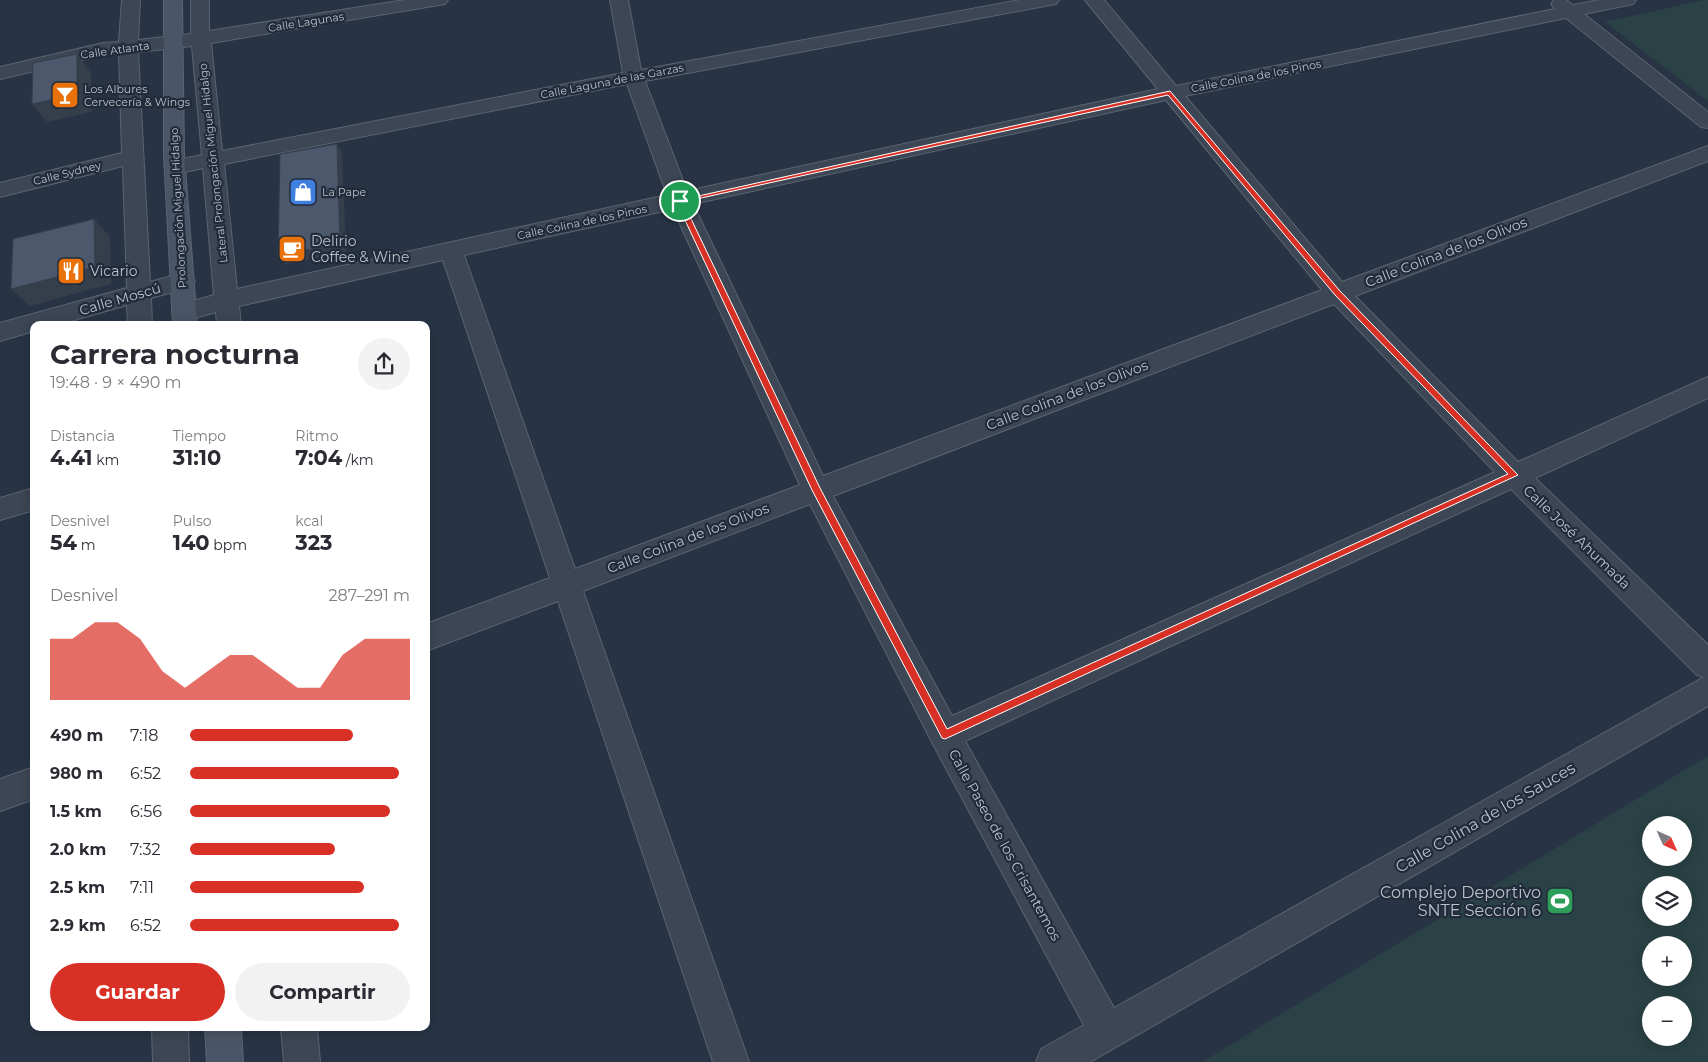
<!DOCTYPE html>
<html lang="es">
<head>
<meta charset="utf-8">
<style>
  :root { --surface:#fff; --page:#f2f2f3; --text:#2b2b33; --muted:#7c7c81; --accent:#d93025 }
  body { margin:0; font-family:Montserrat,sans-serif; background:var(--page); color:var(--text); height:100vh; display:flex; flex-direction:column; font-size:19px; white-space:nowrap }
  * { box-sizing:border-box; margin:0 }
  p { font-size:16px; color:var(--muted) }
  .icon { flex:none; width:28px; height:28px; fill:none; stroke:currentColor; stroke-width:2; stroke-linecap:round; stroke-linejoin:round }
  .map { position:relative; flex:1; overflow:hidden }
  .sheet { position:absolute; left:30px; top:321px; width:400px; height:710px; display:flex; flex-direction:column; background:var(--surface); border-radius:10px; box-shadow:0 2px 12px #0003 }
  .sheet>* { flex:none }
  .needle { width:32px; rotate:135deg }
  .fabs { position:absolute; left:1642px; top:816px; display:grid; gap:10px }
  .fabs a { display:grid; place-items:center; width:50px; height:50px; border-radius:50%; background:var(--surface); box-shadow:0 2px 12px #0003; font-size:25px }
  .pin { position:absolute; display:grid; place-items:center; width:42px; height:42px; color:#fff; margin:-21px; border:2px solid #fff; border-radius:50%; box-shadow:0 1px 5px #0007 }
  .round { display:grid; place-items:center; flex:none; width:52px; height:52px; border-radius:26px; background:var(--page) }
  .head { display:flex; align-items:center; justify-content:space-between; height:85px; padding:0 20px }
  h1 { font-size:28px; font-weight:700; line-height:38px }
  .metrics { display:grid; grid-template-columns:repeat(3,1fr); gap:8px; height:85px; padding:5px 20px }
  .metrics div { display:grid; align-content:center }
  .metrics b { font-size:21px; font-weight:700 }
  .metrics small { font-size:14px; font-weight:400 }
  .metrics p { font-size:14px }
  .chart { height:140px; padding:10px 20px }
  .chart p { display:flex; justify-content:space-between }
  .chart svg { width:100%; height:90px; margin-top:5px; fill:var(--accent); opacity:.7 }
  .action { display:flex; gap:10px; margin-top:auto; padding:10px 20px }
  .action a { flex:1; height:58px; border-radius:30px; background:var(--accent); color:#fff; font-size:20px; font-weight:700; line-height:58px; text-align:center }
  .action a+a { background:var(--page); color:var(--text) }
  ul { padding:0 20px; list-style:none; font-size:16px }
  li { display:grid; grid-template-columns:80px 60px 1fr; align-items:center; height:38px }
  li i { height:12px; border-radius:6px; background:var(--accent) }
  .map>svg:first-child { display:block }
</style>
</head>
<body>
<div class="map">
<svg width="1708" height="1062" viewBox="0 0 1708 1062">
  <rect width="100%" height="100%" fill="#283445"/>
  <path fill="#2a4245" fill-rule="evenodd" d="M 1708,0 L 1708,101 L 1605,22 L 1704,0 Z
    M 1708,756 L 1708,1062 L 1202,1062 ZM 1651,825 L 1684,825 L 1684,858 L 1651,858 ZM 1651,885 L 1684,885 L 1684,918 L 1651,918 ZM 1651,945 L 1684,945 L 1684,978 L 1651,978 ZM 1651,1005 L 1684,1005 L 1684,1038 L 1651,1038 Z"/>
  <g fill="none" stroke-linecap="round" stroke-linejoin="round">
    <defs>
      <path id="street" d="M 122,0 L 140,0 L 138,40 L 191,34 L 191,0 L 209,0 L 209,31 L 405,0 L 448,0 L 445,4 L 211,43 L 222,151 L 623,73 L 610,0 L 628,0 L 641,70 L 1020,0 L 1059,0 L 1056,4 L 1050,5 L 645,81 L 687,191 L 1158,89 L 1085,0 L 1104,0 L 1176,86 L 1555,9 L 1551,4 L 1554,0 L 1566,0 L 1573,5 L 1600,0 L 1636,0 L 1633,4 L 1584,14 L 1708,112 L 1708,128 L 1701,127 L 1566,18 L 1185,96 L 1342,282 L 1708,146 L 1708,161 L 1355,296 L 1518,462 L 1708,377 L 1708,398 L 1535,478 L 1708,645 L 1708,706 L 1090,1062 L 1036,1062 L 1041,1049 L 1084,1025 L 934,746 L 810,504 L 583,591 L 749,1062 L 713,1062 L 558,601 L 426,651 L 426,624 L 550,578 L 443,260 L 239,306 L 241,325 L 217,325 L 216,312 L 184,321 L 176,318 L 172,312 L 176,306 L 214,295 L 203,168 L 175,174 L 168,172 L 164,167 L 168,162 L 202,155 L 192,46 L 138,52 L 150,282 L 183,273 L 191,275 L 195,281 L 191,287 L 151,298 L 152,325 L 128,325 L 127,305 L 57,325 L 34,325 L 34,331 L 0,341 L 0,323 L 127,288 L 123,166 L 0,197 L 0,183 L 122,153 L 119,53 L 103,55 L 0,79 L 0,67 L 103,43 L 119,42 ZM 627,84 L 667,195 L 237,289 L 224,164 ZM 1166,100 L 1322,290 L 823,476 L 693,204 ZM 673,209 L 800,485 L 575,569 L 464,255 ZM 1334,304 L 1495,472 L 952,716 L 833,496 ZM 1511,489 L 1697,675 L 1704,677 L 1114,1008 L 965,741 Z
        M 34,488 L 34,510 L 0,520 L 0,498 Z
        M 34,767 L 34,799 L 0,811 L 0,779 Z
        M 152,1028 L 188,1028 L 189,1062 L 153,1062 Z
        M 281,1028 L 317,1028 L 320,1062 L 284,1062 Z"/>
      <path id="secondary" d="M 164,0 L 182,0 L 184,155 L 197,325 L 173,325 L 164,155 Z
        M 205,1028 L 241,1028 L 243,1062 L 207,1062 Z"/>
    </defs>
    <use href="#street" stroke="#5b6471" stroke-width="2"/>
    <use href="#secondary" stroke="#5b6471" stroke-width="2"/>
    <use href="#street" fill="#3c4654" fill-rule="evenodd"/>
    <use href="#secondary" fill="#4a5567" fill-rule="evenodd"/>
  </g>
  <path fill="#353e4b" d="M 77,54 L 91,73 L 91,112 L 47,122 L 32,104 Z
    M 337,144 L 342,153 L 346,252 L 285,265 L 278,256 Z
    M 94,219 L 110,237 L 111,284 L 30,306 L 11,289 Z"/>
  <path fill="#4c586b" stroke="#353e4b" d="M 77,54 L 77,94 L 32,104 L 33,63 Z
    M 337,144 L 340,243 L 278,256 L 280,154 Z
    M 94,219 L 95,267 L 11,289 L 13,239 Z"/>
  <path fill="#d93025" stroke="#fff" fill-rule="evenodd" d="M 1170,91 L 1340,291 L 1518,475 L 945,739 L 942,738 L 812,490 L 676,201 ZM 1168,95 L 1335,295 L 1508,474 L 947,729 L 820,488 L 683,202 Z"/>
  <defs>
    <symbol id="bar-square" viewBox="-11 -11 22 22"><rect x="-9" y="-9" width="18" height="18" rx="4" fill="#e8710a" stroke="#212b3a"/><path d="M-6-5H6L.8 .8V4.5H3.5V6h-7V4.5H-.8V.8Z" fill="#fff"/></symbol>
    <symbol id="shop-square" viewBox="-11 -11 22 22"><rect x="-9" y="-9" width="18" height="18" rx="4" fill="#3f7fe0" stroke="#212b3a"/><path d="M-5-2.5h2.3a2.7 3.5 0 0 1 5.4 0H5L5.5 6h-11ZM-1.5-2.5h3a1.5 2.3 0 0 0-3 0Z" fill="#fff"/></symbol>
    <symbol id="cafe-square" viewBox="-11 -11 22 22"><rect x="-9" y="-9" width="18" height="18" rx="4" fill="#e8710a" stroke="#212b3a"/><path d="M-5.5-4.5H6V0H3Q3 3.5 0 3.5H-2.5Q-5.5 3.5-5.5 0ZM3-3.2v2h1.7v-2ZM-6 4.5H4V6H-6Z" fill="#fff"/></symbol>
    <symbol id="restaurant-square" viewBox="-11 -11 22 22"><rect x="-9" y="-9" width="18" height="18" rx="4" fill="#e8710a" stroke="#212b3a"/><path d="M-5-6h1v4h1v-4h1v4h1v-4h1v5L-1.5 .5V6h-2V.5L-5-1ZM5-6V6H3V1.5H1.5Q1.5-4 5-6Z" fill="#fff"/></symbol>
    <symbol id="stadium-square" viewBox="-11 -11 22 22"><rect x="-9" y="-9" width="18" height="18" rx="4" fill="#2e9e5b" stroke="#212b3a"/><path d="M0-5a6.5 5 0 1 0 0 10a6.5 5 0 1 0 0-10ZM-3.5-1.8h7v3.6h-7Z" fill="#fff"/></symbol>
  </defs>
  <g fill-rule="evenodd">
    <use href="#bar-square" x="49" y="79" width="32" height="32"/>
    <use href="#shop-square" x="287" y="176" width="32" height="32"/>
    <use href="#cafe-square" x="276" y="233" width="32" height="32"/>
    <use href="#restaurant-square" x="55" y="255" width="32" height="32"/>
    <use href="#stadium-square" x="1544" y="885" width="32" height="32"/>
  </g>
  <g text-anchor="middle" stroke-width="4.5" stroke-linejoin="round" paint-order="stroke">
    <g font-size="11" fill="#bac1cd" stroke="#212b3a">
      <text transform="translate(306 22) rotate(-9)" y="4">Calle Lagunas</text>
      <text transform="translate(115 50) rotate(-8)" y="4">Calle Atlanta</text>
      <text transform="translate(1256 76) rotate(-11)" y="4">Calle Colina de los Pinos</text>
      <text transform="translate(612 81) rotate(-11)" y="4">Calle Laguna de las Garzas</text>
      <text transform="translate(213 163) rotate(-96)" y="4">Lateral Prolongación Miguel Hidalgo</text>
      <text transform="translate(67 173) rotate(-14)" y="4">Calle Sydney</text>
      <text transform="translate(178 208) rotate(-93)" y="4">Prolongación Miguel Hidalgo</text>
      <text transform="translate(582 222) rotate(-12)" y="4">Calle Colina de los Pinos</text>
    </g>
    <g font-size="11" fill="#bac1cd" stroke="#212b3a" text-anchor="start">
      <text x="84" y="93">Los Albures<tspan x="84" dy="13">Cervecería &amp; Wings</tspan></text>
      <text x="322" y="196">La Pape</text>
    </g>
    <g font-size="14" fill="#bac1cd" stroke="#212b3a" text-anchor="start">
      <text x="311" y="246">Delirio<tspan x="311" dy="16">Coffee &amp; Wine</tspan></text>
      <text x="90" y="276">Vicario</text>
    </g>
    <g font-size="14" fill="#bac1cd" stroke="#212b3a">
      <text transform="translate(1446 252) rotate(-21)" y="5">Calle Colina de los Olivos</text>
      <text transform="translate(120 299) rotate(-16)" y="5">Calle Moscú</text>
      <text transform="translate(1067 395) rotate(-21)" y="5">Calle Colina de los Olivos</text>
      <text transform="translate(1577 537) rotate(44)" y="5">Calle José Ahumada</text>
      <text transform="translate(688 538) rotate(-21)" y="5">Calle Colina de los Olivos</text>
      <text transform="translate(1005 845) rotate(61)" y="5">Calle Paseo de los Crisantemos</text>
    </g>
    <g font-size="16" fill="#bac1cd" stroke="#212b3a">
      <text transform="translate(1485 817) rotate(-30)" y="6">Calle Colina de los Sauces</text>
    </g>
    <g font-size="16" fill="#bac1cd" stroke="#212b3a" text-anchor="end">
      <text x="1541" y="898">Complejo Deportivo<tspan x="1541" dy="18">SNTE Sección 6</tspan></text>
    </g>
  </g>
</svg>
<div class="fabs">
<a><svg class="needle" viewBox="-14 -14 28 28"><path d="M0-13l5 13h-10z" fill="#e53935"/><path d="M0 13l5-13h-10z" fill="#7c7c81"/></svg></a>
<a><svg class="icon" aria-label="layers" viewBox="0 0 24 24"><path d="M12 4l9 5-9 5-9-5zM3 14l9 5 9-5"/></svg></a>
<a>+</a>
<a>−</a>
</div>
<div class="pin" style="left:680px;top:201px;background:#1e9e55"><svg class="icon" aria-label="arrive" viewBox="0 0 24 24"><path d="M6 21V4h12l-3 4 3 4H6"/></svg></div>
<section class="sheet">
<div class="head"><div><h1>Carrera nocturna</h1><p>19:48 · 9 × 490 m</p></div><a class="round"><svg class="icon" aria-label="share" viewBox="0 0 24 24"><path d="M12 15V3M7 8l5-5 5 5M5 13v7h14v-7"/></svg></a></div>
<div class="metrics">
<div><p>Distancia</p><b>4.41<small> km</small></b></div>
<div><p>Tiempo</p><b>31:10</b></div>
<div><p>Ritmo</p><b>7:04<small> /km</small></b></div>
</div>
<div class="metrics">
<div><p>Desnivel</p><b>54<small> m</small></b></div>
<div><p>Pulso</p><b>140<small> bpm</small></b></div>
<div><p>kcal</p><b>323</b></div>
</div>
<div class="chart"><p><span>Desnivel</span>287–291 m</p>
<svg viewBox="0 0 160 44" preserveAspectRatio="none"><path d="M0 44V14L10 14L20 6L30 6L40 14L50 30L60 38L70 30L80 22L90 22L100 30L110 38L120 38L130 22L140 14L150 14L160 14V44z"/></svg>
</div>
<ul>
<li><b>490 m</b>7:18<i style="width:74%"></i></li>
<li><b>980 m</b>6:52<i style="width:95%"></i></li>
<li><b>1.5 km</b>6:56<i style="width:91%"></i></li>
<li><b>2.0 km</b>7:32<i style="width:66%"></i></li>
<li><b>2.5 km</b>7:11<i style="width:79%"></i></li>
<li><b>2.9 km</b>6:52<i style="width:95%"></i></li>
</ul>
<div class="action"><a>Guardar</a><a>Compartir</a></div>
</section>
</div>
</body>
</html>
